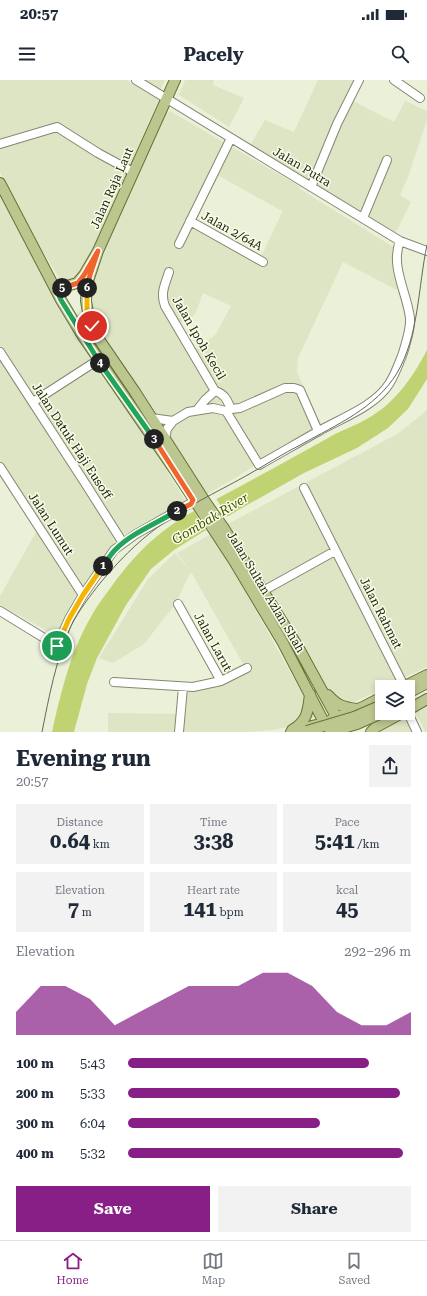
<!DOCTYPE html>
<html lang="en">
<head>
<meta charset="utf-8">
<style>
  :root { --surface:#fff; --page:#f2f2f3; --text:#1f2937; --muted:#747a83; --line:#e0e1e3; --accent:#871f87 }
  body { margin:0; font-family:"Roboto Serif",serif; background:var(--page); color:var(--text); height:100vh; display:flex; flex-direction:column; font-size:15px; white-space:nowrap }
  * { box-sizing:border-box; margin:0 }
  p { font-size:13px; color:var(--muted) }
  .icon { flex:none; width:22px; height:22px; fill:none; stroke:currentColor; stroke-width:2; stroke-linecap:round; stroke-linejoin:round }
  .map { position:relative; height:652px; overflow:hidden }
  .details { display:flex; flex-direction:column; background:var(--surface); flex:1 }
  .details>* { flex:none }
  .buttons { position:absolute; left:375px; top:600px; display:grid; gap:8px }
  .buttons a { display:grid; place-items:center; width:40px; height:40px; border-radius:0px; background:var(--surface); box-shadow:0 2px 6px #0003; font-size:20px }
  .pin { position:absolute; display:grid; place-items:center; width:34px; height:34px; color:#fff; margin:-17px; border:2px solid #fff; border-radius:50%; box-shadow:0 1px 4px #0007 }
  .km { position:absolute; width:20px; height:20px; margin:-10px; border-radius:50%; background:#222; color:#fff; font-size:11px; line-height:20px; text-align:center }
  .round { display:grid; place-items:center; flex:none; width:42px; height:42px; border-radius:0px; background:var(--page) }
  .summary { display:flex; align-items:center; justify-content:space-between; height:68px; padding:0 16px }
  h1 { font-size:22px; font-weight:700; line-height:30px }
  .metrics { display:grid; grid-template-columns:repeat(3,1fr); gap:6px; height:68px; padding:4px 16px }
  .metrics div { display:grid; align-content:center; border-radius:0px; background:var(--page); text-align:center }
  .metrics b { font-size:20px; font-weight:700 }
  .metrics small { font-size:11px; font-weight:400 }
  .metrics p { font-size:11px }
  .chart { height:112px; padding:8px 16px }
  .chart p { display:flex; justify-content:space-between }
  .chart svg { width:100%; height:72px; margin-top:4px; fill:var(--accent); opacity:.7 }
  .primary-button { display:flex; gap:8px; margin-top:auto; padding:8px 16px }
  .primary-button a { flex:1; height:46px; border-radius:0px; background:var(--accent); color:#fff; font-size:16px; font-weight:700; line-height:46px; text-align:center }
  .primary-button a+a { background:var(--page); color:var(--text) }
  ul { padding:0 16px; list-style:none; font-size:13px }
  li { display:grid; grid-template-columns:64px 48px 1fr; align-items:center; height:30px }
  li i { height:10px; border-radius:5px; background:var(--accent) }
  .status { display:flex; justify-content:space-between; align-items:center; height:28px; padding:0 20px; background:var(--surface); direction:ltr }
  .status svg { height:11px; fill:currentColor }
  header { display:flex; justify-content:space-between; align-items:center; height:52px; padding:0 16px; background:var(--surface); font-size:18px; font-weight:700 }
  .tabs { display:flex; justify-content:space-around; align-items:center; height:56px; border-top:1px solid var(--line); background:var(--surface); font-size:11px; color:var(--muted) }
  .tabs a { display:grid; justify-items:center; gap:2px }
  .tabs .on { color:var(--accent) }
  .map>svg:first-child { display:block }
</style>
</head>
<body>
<div class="status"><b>20:57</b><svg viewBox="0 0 49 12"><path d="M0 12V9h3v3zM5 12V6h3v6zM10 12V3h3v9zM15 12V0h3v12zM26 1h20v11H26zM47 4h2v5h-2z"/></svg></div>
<header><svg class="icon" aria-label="menu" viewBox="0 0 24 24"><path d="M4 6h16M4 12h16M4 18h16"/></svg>Pacely<svg class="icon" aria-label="search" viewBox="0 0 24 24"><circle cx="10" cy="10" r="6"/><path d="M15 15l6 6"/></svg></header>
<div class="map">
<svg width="427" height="652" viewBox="0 0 427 652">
  <rect width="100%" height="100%" fill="#ebf1d8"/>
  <path fill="#dee5c5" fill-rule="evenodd" d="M 0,0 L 127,0 L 159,19 L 81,195 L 77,198 L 63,202 L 60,199 L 39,166 L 5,105 L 0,92 Z
    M 144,0 L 165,0 L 160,10 Z
    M 185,0 L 214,0 L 213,5 L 244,18 L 229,47 L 179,15 Z
    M 318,0 L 357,0 L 351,20 L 394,42 L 405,21 L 427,31 L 427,40 L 408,97 L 400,115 L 411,122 L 396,152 L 360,133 L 250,65 L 265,40 L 294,52 Z
    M 170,31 L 299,106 L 300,109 L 395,168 L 397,210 L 343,182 L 298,278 L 297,292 L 321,344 L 235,398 L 204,416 L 97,248 L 93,236 L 91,217 L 91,203 L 107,159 L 164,34 ZM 219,96 L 284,132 L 282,132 L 261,177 L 263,187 L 192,143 ZM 203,213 L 231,226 L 215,255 L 194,270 L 178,244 L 195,235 Z
    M 0,114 L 186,422 L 124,458 L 83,508 L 56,556 L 0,525 L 0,516 L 36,452 L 0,394 Z
    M 427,330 L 427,587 L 385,607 L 382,607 L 382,609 L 348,625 L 336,621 L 327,609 L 226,445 L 399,353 Z
    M 213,453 L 315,637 L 293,646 L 273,650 L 248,652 L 108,652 L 108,633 L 186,634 L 187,612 L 212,601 L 246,589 L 191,492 L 174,526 L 144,564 L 113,583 L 99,578 L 148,499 L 175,473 L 190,491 L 177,473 Z
    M 427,625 L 427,652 L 425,652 L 415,630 Z
    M 402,636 L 407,638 L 414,652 L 374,652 Z"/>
  <path fill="#c0d372" d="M 427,270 L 427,299 L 408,329 L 388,348 L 357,368 L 304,393 L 240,429 L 174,470 L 151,489 L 126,525 L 97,578 L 87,604 L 74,652 L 52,652 C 61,612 71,570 92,535 C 99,522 108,512 116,500 C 131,481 142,468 162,452 C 180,438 201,427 222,416 C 257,397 293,378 328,358 C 339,351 352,347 363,341 C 393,326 412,299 427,270 Z"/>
  <path fill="#ebf1d8" d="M 215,417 L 229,439 L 207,452 L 193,430 Z"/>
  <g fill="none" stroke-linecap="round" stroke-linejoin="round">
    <defs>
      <path id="minor" d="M 136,0 L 400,161 L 427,171
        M 394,0 L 420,18
        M 0,64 L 57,47 L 98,73 L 133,92
        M 311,107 L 337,44 L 359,0
        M 363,138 L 387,80
        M 190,141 L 263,182
        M 179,164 L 231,58
        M 169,192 C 165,205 160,213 165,226 L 215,311 C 225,314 227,320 231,329
        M 0,272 L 85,403 L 123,463
        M 33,322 L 98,280
        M 197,330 L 205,320 L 215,311
        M 226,331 L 259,385 C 279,374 299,362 319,351 C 342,338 375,326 389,304 C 395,295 399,283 403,273 C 406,262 411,249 410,238 C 407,213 390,186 400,161
        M 151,338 L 173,341
        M 165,359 L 167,349 L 173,341 L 188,332 L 213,328 L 226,331 L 231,329 L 240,328 L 285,308 L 294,308 L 300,310 L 318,351
        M 0,387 L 83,515
        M 304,408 L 404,606
        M 263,511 L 335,471
        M 178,524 L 221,601
        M 0,531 L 57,566 L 69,539 L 83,515 L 114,470 L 136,454 L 191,423 L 193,420
        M 114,602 L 193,607 L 221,601 L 247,588
        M 408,633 L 417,652
        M 179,652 L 183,607"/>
      <path id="major" d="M 0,103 L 61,220 L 82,255 L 174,389 L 234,481 L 283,563 L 329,652
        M 98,171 L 87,204 L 86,221 L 89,238 L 98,258 L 135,312 L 206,423 L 223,447 L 298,567 L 343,649
        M 56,209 L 77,203 L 84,195 L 98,171 L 175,0
        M 403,607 L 427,595
        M 408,613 L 427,603
        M 328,615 C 338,626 343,627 357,629
        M 408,630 L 427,619
        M 331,640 L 363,627 L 382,617
        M 292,650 C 308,641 308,630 310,614
        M 291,652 L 316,645
        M 371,652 L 376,647 L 402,633"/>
    </defs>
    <use href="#minor" stroke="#828871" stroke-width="10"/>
    <use href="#major" stroke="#677234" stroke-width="12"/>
    <use href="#minor" stroke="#fff" stroke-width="8"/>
    <use href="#major" stroke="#bcc68f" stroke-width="10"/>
    <path stroke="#65685a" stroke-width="1" d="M 42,652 C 49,617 56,579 71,546 C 79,530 90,516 101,502 C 118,482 136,463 158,447 C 185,427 215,413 244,397 C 264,386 282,374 302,364 C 336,345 376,328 397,293 C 419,256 418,207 427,165"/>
    <defs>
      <path id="major-bridge" d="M 307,651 L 354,637 L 382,625
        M 330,652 L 357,644 L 382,633"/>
    </defs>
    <use href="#major-bridge" stroke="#677234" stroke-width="12" stroke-linecap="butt"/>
    <use href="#major-bridge" stroke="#bcc68f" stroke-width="10"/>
  </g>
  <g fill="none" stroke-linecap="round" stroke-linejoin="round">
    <defs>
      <path id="split-1" d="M 57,566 L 69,539 L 83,515 L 103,486"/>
      <path id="split-2" d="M 103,486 C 107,481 110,475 115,470 C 130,454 157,443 177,431"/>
      <path id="split-3" d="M 154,359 L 193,420 L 191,424 L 177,431"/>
      <path id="split-4" d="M 100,283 L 154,359"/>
      <path id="split-5" d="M 62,208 L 56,209 L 61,220 L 100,283"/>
      <path id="split-6" d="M 62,208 L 78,203 L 84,195 L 98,171 L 90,195 L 87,208"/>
      <path id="split-7" d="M 87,208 L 87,230 L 92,246"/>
    </defs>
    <use href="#split-1" stroke="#fff" stroke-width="8"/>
    <use href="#split-2" stroke="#fff" stroke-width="8"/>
    <use href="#split-3" stroke="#fff" stroke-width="8"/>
    <use href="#split-4" stroke="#fff" stroke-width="8"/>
    <use href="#split-5" stroke="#fff" stroke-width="8"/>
    <use href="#split-6" stroke="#fff" stroke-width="8"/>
    <use href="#split-7" stroke="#fff" stroke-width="8"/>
    <use href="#split-1" stroke="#f5b400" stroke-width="5"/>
    <use href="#split-2" stroke="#22a559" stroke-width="5"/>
    <use href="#split-3" stroke="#f0652b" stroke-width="5"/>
    <use href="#split-4" stroke="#22a559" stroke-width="5"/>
    <use href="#split-5" stroke="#22a559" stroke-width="5"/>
    <use href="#split-6" stroke="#f0652b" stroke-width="5"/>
    <use href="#split-7" stroke="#f5b400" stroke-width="5"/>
  </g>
  <g text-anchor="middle" stroke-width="3" stroke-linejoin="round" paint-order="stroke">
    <g font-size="12" fill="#1c1e15" stroke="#f8fee5">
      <text transform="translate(302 87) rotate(31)" y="4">Jalan Putra</text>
      <text transform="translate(112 108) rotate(-66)" y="4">Jalan Raja Laut</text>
      <text transform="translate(232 151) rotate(29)" y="4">Jalan 2/64A</text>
      <text transform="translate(199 258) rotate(60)" y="4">Jalan Ipoh Kecil</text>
      <text transform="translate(72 361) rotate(57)" y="4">Jalan Datuk Haji Eusoff</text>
      <text transform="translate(51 444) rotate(57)" y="4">Jalan Lumut</text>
      <text transform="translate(266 512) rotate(59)" y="4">Jalan Sultan Azlan Shah</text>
      <text transform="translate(381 533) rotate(63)" y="4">Jalan Rahmat</text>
      <text transform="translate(213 562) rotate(61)" y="4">Jalan Larut</text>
    </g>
    <g font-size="13" font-style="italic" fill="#465105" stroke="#f8fee5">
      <text transform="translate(210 438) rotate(-31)" y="5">Gombak River</text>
    </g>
  </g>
</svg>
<div class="buttons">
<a><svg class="icon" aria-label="layers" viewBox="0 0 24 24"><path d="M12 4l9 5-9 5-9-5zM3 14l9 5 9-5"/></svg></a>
</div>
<div class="pin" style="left:57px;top:566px;background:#1e9e55"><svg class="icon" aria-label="arrive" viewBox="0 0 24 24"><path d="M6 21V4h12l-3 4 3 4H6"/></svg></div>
<div class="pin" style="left:92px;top:246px;background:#d93025"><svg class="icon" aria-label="check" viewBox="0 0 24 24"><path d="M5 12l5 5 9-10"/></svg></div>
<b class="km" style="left:103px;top:486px">1</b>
<b class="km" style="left:177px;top:431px">2</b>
<b class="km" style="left:154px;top:359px">3</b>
<b class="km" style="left:100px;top:283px">4</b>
<b class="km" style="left:62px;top:208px">5</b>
<b class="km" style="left:87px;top:208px">6</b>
</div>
<section class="details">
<div class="summary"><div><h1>Evening run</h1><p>20:57</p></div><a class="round"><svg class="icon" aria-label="share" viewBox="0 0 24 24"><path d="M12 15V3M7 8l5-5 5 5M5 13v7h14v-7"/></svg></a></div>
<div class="metrics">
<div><p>Distance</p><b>0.64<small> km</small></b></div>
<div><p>Time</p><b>3:38</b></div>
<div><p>Pace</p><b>5:41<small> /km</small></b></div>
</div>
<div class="metrics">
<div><p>Elevation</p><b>7<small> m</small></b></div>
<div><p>Heart rate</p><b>141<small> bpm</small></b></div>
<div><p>kcal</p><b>45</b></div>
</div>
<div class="chart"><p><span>Elevation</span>292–296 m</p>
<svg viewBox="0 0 160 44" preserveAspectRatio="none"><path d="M0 44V30L10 14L20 14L30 22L40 38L50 30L60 22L70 14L80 14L90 14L100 6L110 6L120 14L130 30L140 38L150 38L160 30V44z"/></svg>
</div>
<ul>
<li><b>100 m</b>5:43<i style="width:85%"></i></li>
<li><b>200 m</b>5:33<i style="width:96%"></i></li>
<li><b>300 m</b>6:04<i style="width:68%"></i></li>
<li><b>400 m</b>5:32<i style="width:97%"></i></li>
</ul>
<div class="primary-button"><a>Save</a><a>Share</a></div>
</section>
<nav class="tabs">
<a class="on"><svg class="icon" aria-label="home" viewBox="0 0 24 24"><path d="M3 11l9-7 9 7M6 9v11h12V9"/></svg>Home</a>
<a><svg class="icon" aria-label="map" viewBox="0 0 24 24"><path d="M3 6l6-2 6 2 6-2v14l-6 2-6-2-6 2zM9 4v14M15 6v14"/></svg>Map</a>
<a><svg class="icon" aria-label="saved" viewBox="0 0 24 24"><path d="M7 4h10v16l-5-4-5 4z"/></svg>Saved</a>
</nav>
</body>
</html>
